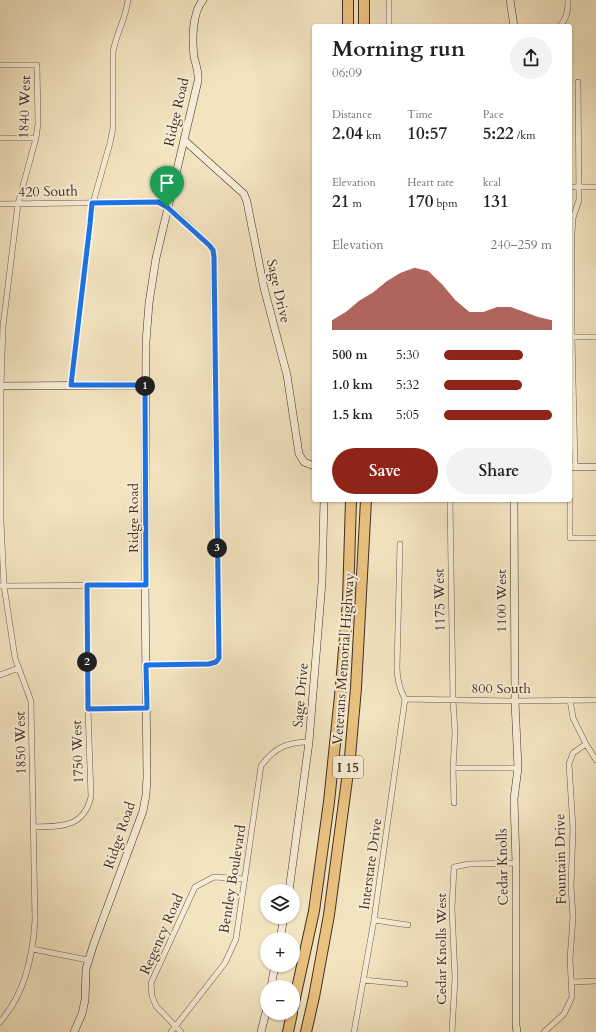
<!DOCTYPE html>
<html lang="en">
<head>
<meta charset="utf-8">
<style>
  :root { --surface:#fff; --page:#f2f2f2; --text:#202124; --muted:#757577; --accent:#8f2418 }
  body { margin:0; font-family:Cardo,serif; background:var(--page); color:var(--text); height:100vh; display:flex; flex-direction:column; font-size:15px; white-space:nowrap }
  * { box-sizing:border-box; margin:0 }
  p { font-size:13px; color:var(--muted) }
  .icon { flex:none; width:22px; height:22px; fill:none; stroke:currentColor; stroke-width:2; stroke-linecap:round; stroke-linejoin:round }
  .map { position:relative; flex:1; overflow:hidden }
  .side { position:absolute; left:312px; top:24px; width:260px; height:478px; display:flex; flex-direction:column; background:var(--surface); border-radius:4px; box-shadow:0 1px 3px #0004 }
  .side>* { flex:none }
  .tools { position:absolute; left:260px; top:884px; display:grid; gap:8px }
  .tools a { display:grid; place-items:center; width:40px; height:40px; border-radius:50%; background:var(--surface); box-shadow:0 1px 3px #0004; font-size:20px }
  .pin { position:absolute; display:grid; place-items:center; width:34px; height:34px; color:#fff; margin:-41px -17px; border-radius:50% 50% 50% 0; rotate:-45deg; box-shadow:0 0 4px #0007 }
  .pin .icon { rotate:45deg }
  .km { position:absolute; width:20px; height:20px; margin:-10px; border-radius:50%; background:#222; color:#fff; font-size:11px; line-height:20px; text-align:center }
  .round { display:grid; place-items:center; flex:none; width:42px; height:42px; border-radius:21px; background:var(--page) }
  .summary { display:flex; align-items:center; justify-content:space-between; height:68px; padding:0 20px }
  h1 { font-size:22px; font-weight:700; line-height:30px }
  .figures { display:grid; grid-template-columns:repeat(3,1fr); gap:6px; height:68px; padding:4px 20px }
  .figures div { display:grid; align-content:center }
  .figures b { font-size:17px; font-weight:700 }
  .figures small { font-size:11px; font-weight:400 }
  .figures p { font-size:11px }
  .chart { height:112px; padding:8px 20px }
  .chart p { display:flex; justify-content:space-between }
  .chart svg { width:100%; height:72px; margin-top:4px; fill:var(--accent); opacity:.7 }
  .cta { display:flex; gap:8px; margin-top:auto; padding:8px 20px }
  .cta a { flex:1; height:46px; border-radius:24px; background:var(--accent); color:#fff; font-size:16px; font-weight:700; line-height:46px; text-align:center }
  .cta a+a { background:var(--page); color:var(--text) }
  ul { padding:0 20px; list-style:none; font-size:13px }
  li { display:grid; grid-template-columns:64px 48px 1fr; align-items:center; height:30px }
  li i { height:10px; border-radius:5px; background:var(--accent) }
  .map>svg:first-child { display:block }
</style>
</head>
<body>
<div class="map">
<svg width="596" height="1032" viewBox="0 0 596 1032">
  <rect width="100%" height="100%" fill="#f3e4c0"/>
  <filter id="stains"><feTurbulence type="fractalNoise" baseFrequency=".005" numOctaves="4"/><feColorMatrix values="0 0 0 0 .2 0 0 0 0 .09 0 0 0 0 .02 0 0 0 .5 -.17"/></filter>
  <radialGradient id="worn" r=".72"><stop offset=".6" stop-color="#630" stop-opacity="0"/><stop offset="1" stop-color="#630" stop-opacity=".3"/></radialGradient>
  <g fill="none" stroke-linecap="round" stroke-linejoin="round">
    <defs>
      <path id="street" d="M 389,0 L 389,26
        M 560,26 C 567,18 568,10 568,0
        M 0,65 L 37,65 L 38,124 L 36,138 L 18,204 L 3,326 L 1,386 L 1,521 L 4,586 L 15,658 L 31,701 L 35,920 C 33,956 25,994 0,1022
        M 0,138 L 36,138
        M 570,187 L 596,187
        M 0,204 L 158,202 C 178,212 193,230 209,245 L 213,250 L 219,658 L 216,662 L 209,664 L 146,665
        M 570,337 L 596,337
        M 71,385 L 93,203 L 110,143 L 113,128 L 113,52 C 116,34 126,18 128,0
        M 575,467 L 572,337 L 572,233 L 573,218 L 579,200 L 578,82
        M 450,500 L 453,700 L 455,733 L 453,768 L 454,803
        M 570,500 L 570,538 L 596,538
        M 400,544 L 397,667 C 397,679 399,688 405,699
        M 0,586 L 145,585
        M 0,675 L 19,668
        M 405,699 L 515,701 L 596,700
        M 570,700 L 573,718 L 586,744 L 596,760
        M 88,709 L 147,708
        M 453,768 L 518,768
        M 33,827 C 60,826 83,829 91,797 L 88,709 L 87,585
        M 374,920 L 408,925
        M 32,949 L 88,960
        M 363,980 L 405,984
        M 572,982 L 596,981
        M 171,1032 L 225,963 L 236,939 L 261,766 C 274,748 287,742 309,742
        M 181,1032 L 156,1006 L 152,996 L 151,983 L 195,887 L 214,877 L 245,879
        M 354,1032 L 374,920 L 405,699
        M 452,1032 L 455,978 L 452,908 L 454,867 L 469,864 L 516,863
        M 544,1032 L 564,1014 L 572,997 L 570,959 L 573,917 L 571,886 L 573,829 L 569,764 L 573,753 L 586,744"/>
      <path id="secondary" d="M 510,0 L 514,26
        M 184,140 L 244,194 L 247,202 L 264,288 L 287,375 L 299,454 L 304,462 L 314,466
        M 0,386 L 145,385
        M 570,467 L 596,467
        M 514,500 L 515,701 L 518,768 L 514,799 L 516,863 L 516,1025 L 517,1032
        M 289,891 L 309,742 L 322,582 L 324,500
        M 280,939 L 284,917
        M 271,987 L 275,965
        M 74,1032 L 82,1014 L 85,1000 L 86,969 L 93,946 L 143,811 L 146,795 L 147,777 L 145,585 L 146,342 L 149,303 L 156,258 L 198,81 C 199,73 196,65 194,57 C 192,40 192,13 203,0
        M 261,1032 L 267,1008"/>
      <path id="highway" d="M 348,0 L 348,26
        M 364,0 L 364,26
        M 293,1007 L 314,911 L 329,802 L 341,686 L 348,600 L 351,500
        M 288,1032 L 292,1013
        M 306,1032 L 314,997 L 329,915 L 350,757 L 356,688 L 366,500"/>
    </defs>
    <use href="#street" stroke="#6e5b4c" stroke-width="6"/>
    <use href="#secondary" stroke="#412d25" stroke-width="8"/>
    <use href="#highway" stroke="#412d25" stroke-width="12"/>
    <use href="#street" stroke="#f7edd6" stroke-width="5"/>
    <use href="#secondary" stroke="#f7edd6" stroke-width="7"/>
    <use href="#highway" stroke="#eac280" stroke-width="10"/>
  </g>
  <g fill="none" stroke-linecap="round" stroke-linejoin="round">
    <defs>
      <path id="route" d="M 158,202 L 167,207 L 209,245 L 213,250 L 214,257 L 219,658 L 216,662 L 209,664 L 146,665 L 147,708 L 88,709 L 87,585 L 146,585 L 145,385 L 71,385 L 90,224 L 92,203 Z"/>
    </defs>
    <use href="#route" stroke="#fff" stroke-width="8"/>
    <use href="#route" stroke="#1a73e8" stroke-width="5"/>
  </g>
  <g text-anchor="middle" stroke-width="4" stroke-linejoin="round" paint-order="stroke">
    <rect fill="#f7edd6" stroke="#78675a" stroke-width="1" x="333" y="756" width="30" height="22" rx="3"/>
    <g font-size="13" font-weight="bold" fill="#412d25">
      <text x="348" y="772">I 15</text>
    </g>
    <g font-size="14" fill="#412d25" stroke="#f7edd6">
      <text transform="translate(24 107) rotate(-88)" y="5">1840 West</text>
      <text transform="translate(176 112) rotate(-77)" y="5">Ridge Road</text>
      <text transform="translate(48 191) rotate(-1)" y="5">420 South</text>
      <text transform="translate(279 291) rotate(77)" y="5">Sage Drive</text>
      <text transform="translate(133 518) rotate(-90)" y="5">Ridge Road</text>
      <text transform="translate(439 600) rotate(-91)" y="5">1175 West</text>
      <text transform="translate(501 601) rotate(-90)" y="5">1100 West</text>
      <text transform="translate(343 659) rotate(-86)" y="5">Veterans Memorial Highway</text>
      <text x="501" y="693">800 South</text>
      <text transform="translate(300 695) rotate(-85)" y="5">Sage Drive</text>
      <text transform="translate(20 743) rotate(-91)" y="5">1850 West</text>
      <text transform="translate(77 752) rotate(-92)" y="5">1750 West</text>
      <text transform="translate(119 835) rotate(-71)" y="5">Ridge Road</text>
      <text transform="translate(560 859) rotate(-91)" y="5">Fountain Drive</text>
      <text transform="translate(370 864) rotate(-82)" y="5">Interstate Drive</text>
      <text transform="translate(502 867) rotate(-91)" y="5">Cedar Knolls</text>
      <text transform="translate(232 879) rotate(-81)" y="5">Bentley Boulevard</text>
      <text transform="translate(161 934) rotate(-66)" y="5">Regency Road</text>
      <text transform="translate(441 949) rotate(-90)" y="5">Cedar Knolls West</text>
    </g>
  </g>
  <rect width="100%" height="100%" filter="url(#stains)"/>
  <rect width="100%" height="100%" fill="url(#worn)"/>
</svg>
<div class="tools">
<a><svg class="icon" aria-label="layers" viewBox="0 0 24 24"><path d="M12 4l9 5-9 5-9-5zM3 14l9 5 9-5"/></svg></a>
<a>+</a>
<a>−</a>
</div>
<div class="pin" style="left:167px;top:207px;background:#1e9e55"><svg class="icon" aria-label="arrive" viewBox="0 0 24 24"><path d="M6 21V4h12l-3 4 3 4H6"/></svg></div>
<b class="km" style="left:145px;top:386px">1</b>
<b class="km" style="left:87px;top:662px">2</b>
<b class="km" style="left:217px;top:548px">3</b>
<section class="side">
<div class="summary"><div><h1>Morning run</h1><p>06:09</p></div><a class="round"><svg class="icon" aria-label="share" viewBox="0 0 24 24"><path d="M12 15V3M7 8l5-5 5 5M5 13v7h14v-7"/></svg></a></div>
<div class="figures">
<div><p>Distance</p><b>2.04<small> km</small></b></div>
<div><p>Time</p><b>10:57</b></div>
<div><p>Pace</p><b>5:22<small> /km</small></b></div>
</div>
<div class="figures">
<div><p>Elevation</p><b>21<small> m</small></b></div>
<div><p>Heart rate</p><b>170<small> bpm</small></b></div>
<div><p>kcal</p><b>131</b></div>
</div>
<div class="chart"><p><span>Elevation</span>240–259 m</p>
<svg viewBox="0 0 160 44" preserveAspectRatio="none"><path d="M0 44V38L10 33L20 26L30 21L40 14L50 9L60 6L70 8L80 16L90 26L100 33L110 33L120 30L130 30L140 33L150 36L160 38V44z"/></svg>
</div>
<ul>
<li><b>500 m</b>5:30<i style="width:73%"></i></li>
<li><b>1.0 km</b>5:32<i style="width:72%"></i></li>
<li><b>1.5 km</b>5:05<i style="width:100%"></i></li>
</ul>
<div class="cta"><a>Save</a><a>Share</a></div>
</section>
</div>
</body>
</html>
